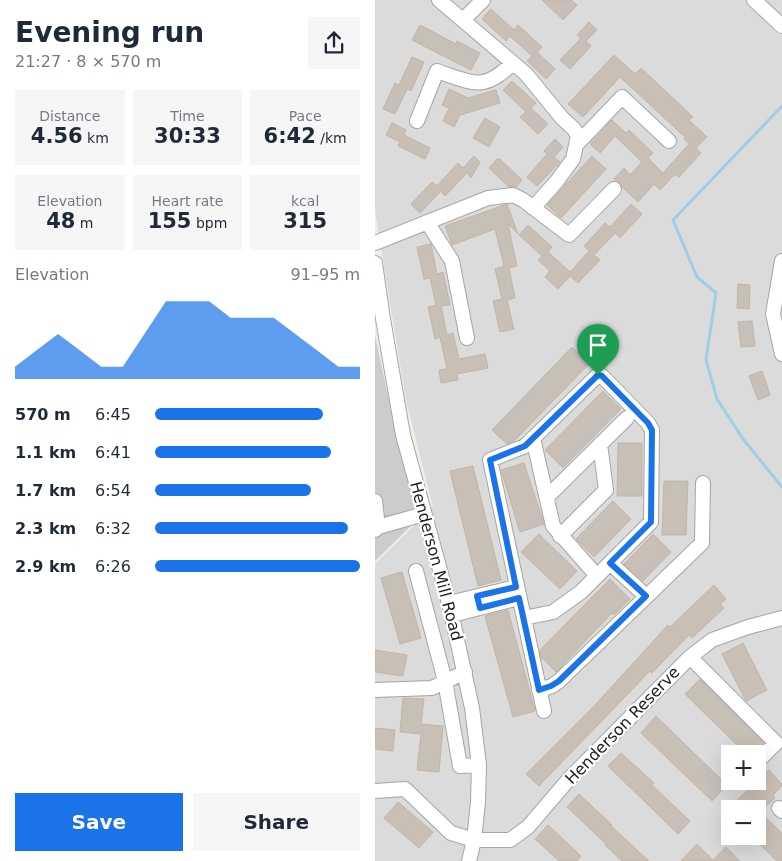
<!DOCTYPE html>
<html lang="en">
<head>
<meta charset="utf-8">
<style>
  :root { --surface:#fff; --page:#f6f6f7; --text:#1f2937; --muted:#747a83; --accent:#1a73e8 }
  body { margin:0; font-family:"DejaVu Sans",sans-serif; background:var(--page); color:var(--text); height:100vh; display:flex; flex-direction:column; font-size:19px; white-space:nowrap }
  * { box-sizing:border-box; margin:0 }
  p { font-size:16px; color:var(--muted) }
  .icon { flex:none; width:28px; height:28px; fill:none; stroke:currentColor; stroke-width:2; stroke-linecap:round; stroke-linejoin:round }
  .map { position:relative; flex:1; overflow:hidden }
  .panel { display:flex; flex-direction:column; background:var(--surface); width:375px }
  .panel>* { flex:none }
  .tools { position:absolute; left:346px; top:745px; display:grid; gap:10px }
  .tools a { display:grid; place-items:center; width:45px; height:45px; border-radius:0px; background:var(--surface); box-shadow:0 5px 20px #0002; font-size:25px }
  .pin { position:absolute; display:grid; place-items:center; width:42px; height:42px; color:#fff; margin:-51px -21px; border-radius:50% 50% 50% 0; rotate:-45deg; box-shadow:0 0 5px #0007 }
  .pin .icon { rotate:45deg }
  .round { display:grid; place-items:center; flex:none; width:52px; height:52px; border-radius:0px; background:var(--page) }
  .summary { display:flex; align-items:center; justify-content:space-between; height:85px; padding:0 15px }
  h1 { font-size:28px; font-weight:800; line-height:38px }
  .figures { display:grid; grid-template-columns:repeat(3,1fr); gap:8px; height:85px; padding:5px 15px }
  .figures div { display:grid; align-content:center; border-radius:0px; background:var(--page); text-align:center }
  .figures b { font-size:21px; font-weight:800 }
  .figures small { font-size:14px; font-weight:400 }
  .figures p { font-size:14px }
  .chart { height:140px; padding:10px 15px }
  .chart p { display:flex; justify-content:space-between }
  .chart svg { width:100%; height:90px; margin-top:5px; fill:var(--accent); opacity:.7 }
  .primary-button { display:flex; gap:10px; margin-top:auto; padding:10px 15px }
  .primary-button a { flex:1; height:58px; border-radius:0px; background:var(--accent); color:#fff; font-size:20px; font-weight:800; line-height:58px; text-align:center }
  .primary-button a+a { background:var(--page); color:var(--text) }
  ul { padding:0 15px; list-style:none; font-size:16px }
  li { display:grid; grid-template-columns:80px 60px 1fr; align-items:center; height:38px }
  li i { height:12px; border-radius:6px; background:var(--accent) }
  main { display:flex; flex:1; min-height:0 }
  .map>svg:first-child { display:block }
</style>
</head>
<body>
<main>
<section class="panel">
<div class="summary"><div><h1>Evening run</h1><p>21:27 · 8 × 570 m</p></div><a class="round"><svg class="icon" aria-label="share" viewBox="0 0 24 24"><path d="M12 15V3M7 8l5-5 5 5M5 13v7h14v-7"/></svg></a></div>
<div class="figures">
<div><p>Distance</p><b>4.56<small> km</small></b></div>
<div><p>Time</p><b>30:33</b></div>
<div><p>Pace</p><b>6:42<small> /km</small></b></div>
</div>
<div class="figures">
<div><p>Elevation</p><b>48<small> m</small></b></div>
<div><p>Heart rate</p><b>155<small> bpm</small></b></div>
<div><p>kcal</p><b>315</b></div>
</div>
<div class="chart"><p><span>Elevation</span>91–95 m</p>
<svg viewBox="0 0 160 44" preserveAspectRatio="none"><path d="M0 44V38L10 30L20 22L30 30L40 38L50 38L60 22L70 6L80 6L90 6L100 14L110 14L120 14L130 22L140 30L150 38L160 38V44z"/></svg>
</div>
<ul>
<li><b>570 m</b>6:45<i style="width:82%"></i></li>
<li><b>1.1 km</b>6:41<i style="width:86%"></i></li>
<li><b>1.7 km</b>6:54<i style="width:76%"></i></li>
<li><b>2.3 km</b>6:32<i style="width:94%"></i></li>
<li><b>2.9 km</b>6:26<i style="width:100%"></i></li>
</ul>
<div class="primary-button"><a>Save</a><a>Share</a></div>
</section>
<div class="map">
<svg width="407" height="861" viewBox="0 0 407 861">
  <rect width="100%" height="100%" fill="#f0ede3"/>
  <path fill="#dcdbdb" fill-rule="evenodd" d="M 0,0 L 407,0 L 407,861 L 0,861 L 0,564 L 58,507 L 31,400 L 0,211 ZM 355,754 L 382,754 L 382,781 L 355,781 ZM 355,809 L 382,809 L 382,836 L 355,836 Z"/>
  <path fill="#ccc" d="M 0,335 L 18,420 L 43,519 L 0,561 Z"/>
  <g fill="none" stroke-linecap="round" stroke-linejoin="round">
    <path stroke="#9fcee2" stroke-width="3" d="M 407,106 L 298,220 L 322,277 L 341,293 L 331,360 L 342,399 L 368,439 L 407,487"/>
  </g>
  <path fill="#c8bfb6" stroke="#c3b4a4" d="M 167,0 L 196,0 L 202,5 L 188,20 Z
    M 116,9 L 139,30 L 143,25 L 167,47 L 162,52 L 180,69 L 171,79 L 152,61 L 157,56 L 135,36 L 131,41 L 107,19 Z
    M 214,22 L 222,30 L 211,41 L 216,46 L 195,69 L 185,60 L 206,38 L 202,35 Z
    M 45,25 L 81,44 L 82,41 L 105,53 L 96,70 L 37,40 Z
    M 239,55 L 260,74 L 266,68 L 318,117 L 314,120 L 332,137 L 321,148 L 326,153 L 304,177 L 300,174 L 285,190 L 279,184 L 263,202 L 248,188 L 245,182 L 239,179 L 249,168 L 255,175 L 267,162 L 240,136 L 225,153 L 215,144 L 237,120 L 251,133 L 254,130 L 278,153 L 273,158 L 288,173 L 314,144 L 309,139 L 311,138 L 245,77 L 208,117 L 193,104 Z
    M 37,57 L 49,62 L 36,91 L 32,89 L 20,114 L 8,109 L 20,83 L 24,85 Z
    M 137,81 L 161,103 L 156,108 L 173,124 L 163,134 L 145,117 L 151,112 L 128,90 Z
    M 74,89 L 93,98 L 121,90 L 125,103 L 85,115 L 79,127 L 68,121 L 74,108 L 67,105 Z
    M 110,118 L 125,127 L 114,147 L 98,138 Z
    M 17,123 L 31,130 L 29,135 L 55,148 L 50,159 L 23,146 L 25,142 L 11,135 Z
    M 180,139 L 188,147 L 179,157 L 185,162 L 162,186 L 152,177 L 172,154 L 169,151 Z
    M 99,156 L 105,162 L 96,178 L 92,173 L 70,196 L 66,191 L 45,213 L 36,204 L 57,182 L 62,186 L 83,163 L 88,168 Z
    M 217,156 L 231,169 L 186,218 L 172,205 Z
    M 122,159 L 125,159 L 147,180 L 141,187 L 134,187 L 114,168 Z
    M 132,204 L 143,234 L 133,224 L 142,266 L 134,268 L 140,298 L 132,300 L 139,329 L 125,332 L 118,301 L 127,299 L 120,269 L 129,266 L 120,229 L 77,245 L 70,226 Z
    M 256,204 L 267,214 L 245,238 L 240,233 L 219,255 L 225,260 L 203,283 L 195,276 L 183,289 L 170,277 L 175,271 L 163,260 L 167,256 L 144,235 L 153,225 L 177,247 L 173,252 L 195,272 L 214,251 L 209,246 L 230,223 L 235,227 Z
    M 56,244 L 62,274 L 68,272 L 75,305 L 66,306 L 72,335 L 78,333 L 84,359 L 110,354 L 113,368 L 82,374 L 83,380 L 66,383 L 64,370 L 72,369 L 65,337 L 60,339 L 53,307 L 61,305 L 55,278 L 49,279 L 42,247 Z
    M 363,284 L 375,285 L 374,309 L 362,308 Z
    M 377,321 L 380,346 L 366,347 L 363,322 Z
    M 197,347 L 214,364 L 139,441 L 132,444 L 117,430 Z
    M 387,371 L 395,395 L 383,400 L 374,376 Z
    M 228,391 L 246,409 L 188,468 L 170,450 Z
    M 243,443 L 267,443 L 267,496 L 242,496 Z
    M 149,463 L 169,524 L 145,532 L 126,470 Z
    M 98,466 L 126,580 L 103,586 L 75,471 Z
    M 289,481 L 313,481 L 311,535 L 287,535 Z
    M 238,501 L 256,519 L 219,557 L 201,539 Z
    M 164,534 L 202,571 L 185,589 L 146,552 Z
    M 278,534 L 296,552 L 268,581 L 249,564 Z
    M 27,572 L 46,638 L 25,644 L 6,578 Z
    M 235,579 L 255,599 L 239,615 L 237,613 L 181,672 L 166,657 L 165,650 Z
    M 339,585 L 351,599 L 345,604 L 349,608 L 317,638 L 314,635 L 277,673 L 275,671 L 164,786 L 151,774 L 221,704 L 293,625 L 295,627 Z
    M 133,610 L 160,711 L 138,717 L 110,616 Z
    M 368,643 L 392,690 L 371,701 L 347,654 Z
    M 0,650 L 32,655 L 28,676 L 0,672 Z
    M 325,679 L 389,743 L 378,754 L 371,754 L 310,694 Z
    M 28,698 L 49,699 L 46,724 L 68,726 L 64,772 L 42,770 L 46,734 L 25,732 Z
    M 281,716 L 352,785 L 337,801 L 266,733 Z
    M 0,728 L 20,730 L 18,751 L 0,749 Z
    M 246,753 L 279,783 L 277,785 L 315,821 L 303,834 L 233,766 Z
    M 394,770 L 407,784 L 407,786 L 398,795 L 400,798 L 385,812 L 407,833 L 407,861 L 402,861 L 376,836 L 382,836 L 382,809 L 378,809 L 373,804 L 368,809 L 361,801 Z
    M 204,794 L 237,825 L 236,826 L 274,861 L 247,861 L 230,845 L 231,844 L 192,807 Z
    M 23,802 L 58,832 L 44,848 L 9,818 Z
    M 173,825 L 206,856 L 202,861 L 184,861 L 160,839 Z
    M 322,844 L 338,860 L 351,847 L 365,861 L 306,861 Z"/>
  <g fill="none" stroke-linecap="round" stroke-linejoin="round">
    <defs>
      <path id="minor" d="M 64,0 L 151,74 L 187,118 L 199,129 L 203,136 L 198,159 L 182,181 L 158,208
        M 379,0 L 407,26
        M 88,20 L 108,0
        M 42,121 L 62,71 C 74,75 97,85 108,82 C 120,80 130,70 138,63
        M 202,144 L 247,97 L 294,141
        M 52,222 L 77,261 L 92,338
        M 0,243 L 113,198 L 138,195 L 148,200 L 194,235 L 239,189
        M 407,261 L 398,314 L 407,354
        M 0,263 L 8,319 L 28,435 L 74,603 L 97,708 L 104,765 L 103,802 L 99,840 L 94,861
        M 158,438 L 178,526 L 222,576
        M 172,497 L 252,418
        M 0,501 L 3,527
        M 0,530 L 3,527 L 49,514
        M 185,536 L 231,490 L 225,444
        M 235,563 L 271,596
        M 41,571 L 70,681 L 85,766 L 104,765
        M 74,603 L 141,587
        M 77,615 L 144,598
        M 149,618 L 178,612 L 206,592 L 276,522 L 277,430 L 273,423 L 227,376 L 223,375 L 150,446 L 115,460 L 169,711
        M 315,657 L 401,743 L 382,762
        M 0,690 L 57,688 L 90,672
        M 164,690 L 177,686 L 184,681 L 327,543 L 328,483
        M 0,791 L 30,789 L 76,833 L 99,840 L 135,840 L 153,827 L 194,779 L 315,657 L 337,640 L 373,627 L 407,618
        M 404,808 L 407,811"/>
    </defs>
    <use href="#minor" stroke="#a5a5a5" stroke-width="16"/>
    <use href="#minor" stroke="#fff" stroke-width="14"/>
  </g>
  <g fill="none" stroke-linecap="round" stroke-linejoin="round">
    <defs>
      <path id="route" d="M 223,375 L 227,376 L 273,423 L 277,430 L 276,522 L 235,563 L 271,596 L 184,681 L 176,686 L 164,690 L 144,598 L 105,608 L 102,596 L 141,587 L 115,460 L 150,446 Z"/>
    </defs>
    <use href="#route" stroke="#fff" stroke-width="10"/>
    <use href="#route" stroke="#1a73e8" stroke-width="6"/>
  </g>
  <g text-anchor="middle" stroke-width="4.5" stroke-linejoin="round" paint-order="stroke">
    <g font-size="16" fill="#1e1e1e" stroke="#fff">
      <text transform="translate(62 561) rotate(75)" y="6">Henderson Mill Road</text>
      <text transform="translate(247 725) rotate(-46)" y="6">Henderson Reserve</text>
    </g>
  </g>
</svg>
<div class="tools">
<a>+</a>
<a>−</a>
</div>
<div class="pin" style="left:223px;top:375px;background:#1e9e55"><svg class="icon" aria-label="arrive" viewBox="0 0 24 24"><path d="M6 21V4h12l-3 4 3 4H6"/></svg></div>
</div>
</main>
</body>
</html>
